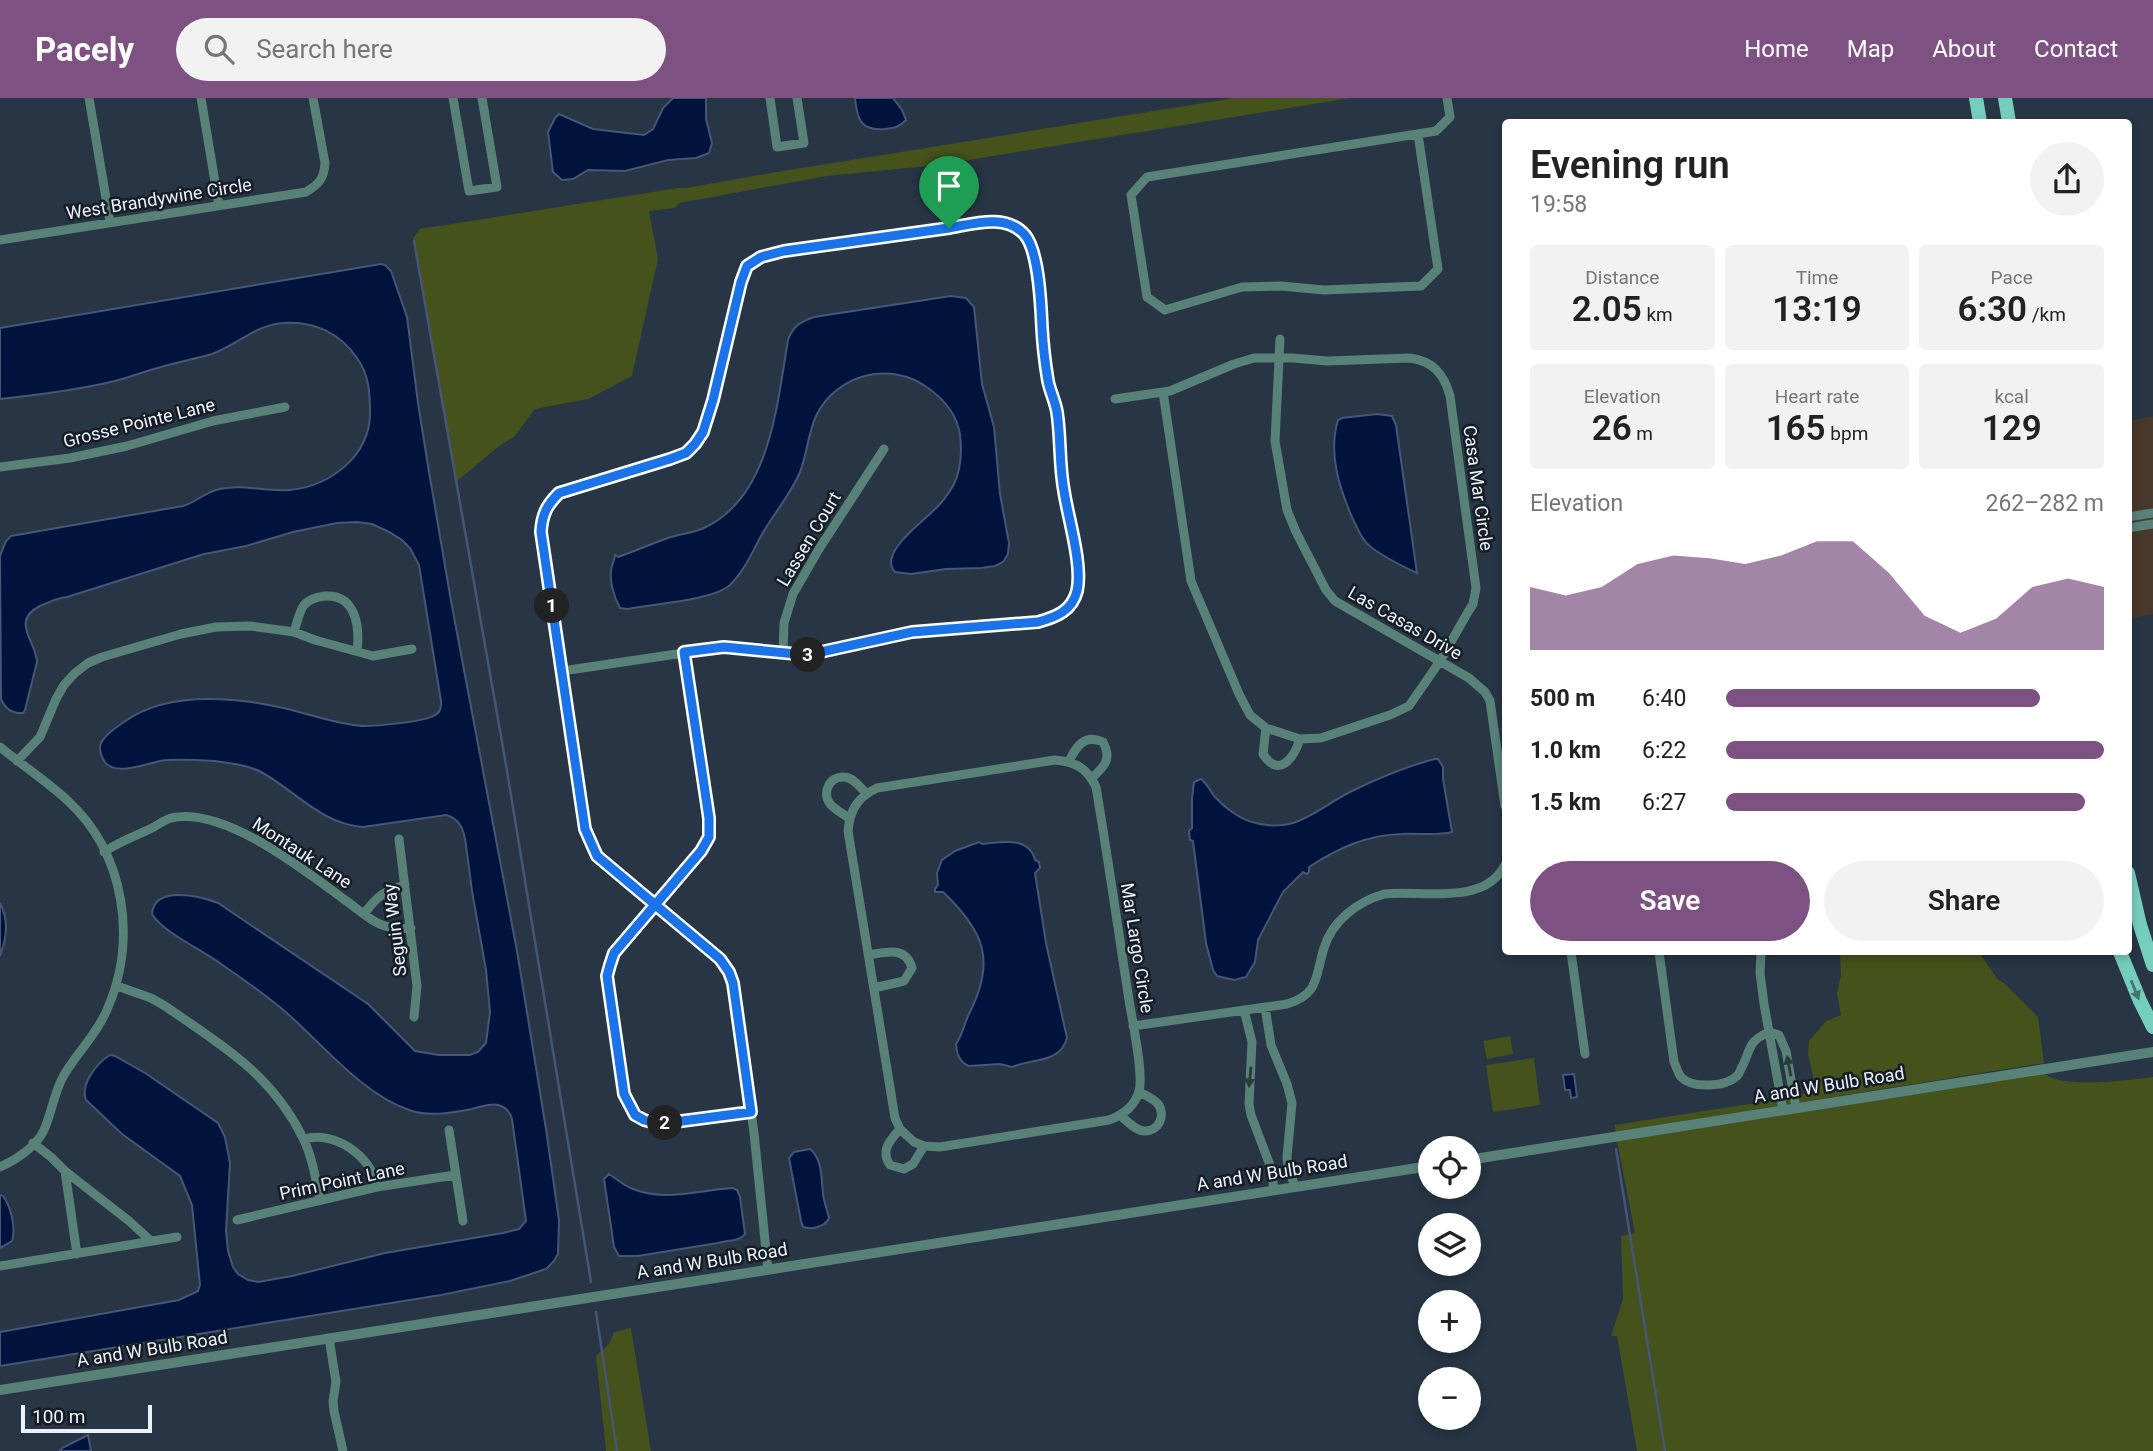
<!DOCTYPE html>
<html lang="en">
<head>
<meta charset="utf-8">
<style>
  :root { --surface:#fff; --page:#f2f2f2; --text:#222; --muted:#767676; --accent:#7d5283 }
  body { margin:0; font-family:Roboto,sans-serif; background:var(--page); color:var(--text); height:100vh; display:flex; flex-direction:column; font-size:26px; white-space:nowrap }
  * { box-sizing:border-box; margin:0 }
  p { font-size:23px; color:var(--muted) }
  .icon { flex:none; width:38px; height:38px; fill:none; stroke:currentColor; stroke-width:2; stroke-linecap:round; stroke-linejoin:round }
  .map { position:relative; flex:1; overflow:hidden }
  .drawer { position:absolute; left:1502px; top:21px; width:630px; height:836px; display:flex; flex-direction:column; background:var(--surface); border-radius:7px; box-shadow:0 4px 10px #0003 }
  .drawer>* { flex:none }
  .fabs { position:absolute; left:1418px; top:1038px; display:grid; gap:14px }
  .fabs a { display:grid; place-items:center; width:63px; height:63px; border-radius:50%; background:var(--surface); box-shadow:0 4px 10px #0003; font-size:35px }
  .scale { position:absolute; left:21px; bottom:18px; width:131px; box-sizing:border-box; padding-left:7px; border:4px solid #eaf3fd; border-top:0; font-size:19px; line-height:24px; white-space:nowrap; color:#eaf3fd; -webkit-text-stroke:5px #161c23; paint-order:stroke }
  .pin { position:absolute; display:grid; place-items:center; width:60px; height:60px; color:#fff; margin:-72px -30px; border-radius:50% 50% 50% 0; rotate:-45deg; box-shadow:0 0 7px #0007 }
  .pin .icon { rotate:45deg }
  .km { position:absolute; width:35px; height:35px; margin:-18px; border-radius:50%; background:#222; color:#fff; font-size:19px; line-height:35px; text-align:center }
  .round { display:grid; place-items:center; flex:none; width:74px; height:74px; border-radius:37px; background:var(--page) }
  .overview { display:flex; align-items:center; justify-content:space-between; height:119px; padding:0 28px }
  h1 { font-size:38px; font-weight:600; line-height:52px }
  .stats { display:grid; grid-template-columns:repeat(3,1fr); gap:10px; height:119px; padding:7px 28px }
  .stats div { display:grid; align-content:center; border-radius:7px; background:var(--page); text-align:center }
  .stats b { font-size:35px; font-weight:600 }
  .stats small { font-size:19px; font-weight:400 }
  .stats p { font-size:19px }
  .chart { height:196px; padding:14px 28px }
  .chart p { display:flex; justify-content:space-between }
  .chart svg { width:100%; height:126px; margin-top:7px; fill:var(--accent); opacity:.7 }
  .button { display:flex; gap:14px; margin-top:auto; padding:14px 28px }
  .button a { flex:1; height:80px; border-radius:42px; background:var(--accent); color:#fff; font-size:28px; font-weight:600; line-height:80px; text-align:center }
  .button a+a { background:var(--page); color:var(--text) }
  ul { padding:0 28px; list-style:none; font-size:23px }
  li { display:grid; grid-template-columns:112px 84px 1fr; align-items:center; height:52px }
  li i { height:18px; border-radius:9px; background:var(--accent) }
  header { display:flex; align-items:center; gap:42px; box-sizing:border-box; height:98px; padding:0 35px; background:var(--accent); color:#fff }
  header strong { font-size:33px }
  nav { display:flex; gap:38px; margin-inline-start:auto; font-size:24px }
  .search { width:490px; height:63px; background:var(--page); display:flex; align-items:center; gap:18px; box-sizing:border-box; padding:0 24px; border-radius:38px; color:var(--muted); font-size:26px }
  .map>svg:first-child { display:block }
</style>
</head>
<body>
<header>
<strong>Pacely</strong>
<div class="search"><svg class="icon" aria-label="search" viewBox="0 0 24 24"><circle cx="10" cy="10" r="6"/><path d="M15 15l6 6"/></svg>Search here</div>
<nav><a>Home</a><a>Map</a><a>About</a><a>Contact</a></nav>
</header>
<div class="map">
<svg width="2153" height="1353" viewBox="0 0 2153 1353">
  <rect width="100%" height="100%" fill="#273544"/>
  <path fill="#47382b" d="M 2153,318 L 2153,516 L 2128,521 L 2128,323 Z"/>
  <path fill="#45521c" d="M 1234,0 L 1351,0 L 938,67 L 827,78 L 679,105 L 675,110 L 649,113 L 658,161 L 632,278 L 588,301 L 535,311 L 514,339 L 498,349 L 456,384 L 413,140 L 420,131 L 678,90 L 686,90 L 765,76 Z
    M 1840,854 L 1979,854 L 1998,882 L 2004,885 L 2038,919 L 2044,965 L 1616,1034 L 1614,1027 L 1794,999 L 1816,992 L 1808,956 L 1809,943 L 1826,923 L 1841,917 L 1837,895 L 1841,878 Z
    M 1510,938 L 1513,956 L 1487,961 L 1483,943 Z
    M 1534,960 L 1540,1007 L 1493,1014 L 1486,967 Z
    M 2045,976 C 2065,991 2128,982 2153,979 L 2153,1353 L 1637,1353 L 1617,1238 L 1611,1238 L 1623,1201 L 1621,1138 L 1635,1135 L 1617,1043 Z
    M 631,1230 L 651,1353 L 606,1353 L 596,1258 L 609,1246 L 614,1234 Z"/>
  <path fill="#00133d" stroke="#465677" stroke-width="2" d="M 673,0 L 706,0 L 706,21 L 712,45 L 709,55 L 696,60 L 668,62 L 625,73 L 588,72 L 573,81 L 562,82 L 553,74 L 548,34 L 555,20 L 559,16 L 593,31 L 644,37 L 653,31 L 663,10 Z
    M 855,0 L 893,0 L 902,12 L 906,22 C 900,29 894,30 885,31 C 861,33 857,22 855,0 Z
    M 381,166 L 385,167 L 391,173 L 407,219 L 418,305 L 428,368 L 451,503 L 517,853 L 546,1031 L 559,1122 L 558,1156 L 554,1163 L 546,1171 L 510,1183 L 441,1197 L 0,1268 L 0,1234 L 179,1202 L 198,1193 L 200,1187 L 192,1107 L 180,1078 L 122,1036 L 86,1002 C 80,986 97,965 110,957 L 115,958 L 145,975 L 218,1025 L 225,1039 L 230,1065 L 226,1132 L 228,1153 L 233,1169 L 238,1176 L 248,1182 L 258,1184 L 292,1178 L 385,1155 L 503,1135 L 519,1131 L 526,1123 L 512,1021 C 510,1014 506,1009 498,1007 C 490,1005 480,1009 472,1011 C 452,1015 428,1019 409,1012 C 363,996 324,948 289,917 C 268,898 244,882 221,866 C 204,853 161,833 152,816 C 154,787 200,798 218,805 L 368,906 L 415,953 L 439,957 L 470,957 L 478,954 L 486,945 L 490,914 L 486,872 L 472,793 L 466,747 C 464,733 461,721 446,717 L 363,729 C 321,726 296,693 261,674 C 248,667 230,665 215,663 C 199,662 183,661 167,662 C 150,663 113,682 103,661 C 101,657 99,650 101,645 C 105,636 117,629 124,624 C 154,602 196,599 232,602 C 247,603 264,606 279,609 C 307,615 334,626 362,628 C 376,628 425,624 435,617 C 441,614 441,609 441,603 L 419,467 L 410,450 L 402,442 L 389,434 L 372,426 L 357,424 L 337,425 L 293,434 L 246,448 L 204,456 L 67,499 C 56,500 49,504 40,508 C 10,523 36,543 37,564 L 25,612 L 23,615 C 12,616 5,610 1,601 L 0,458 L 6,443 L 11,438 L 183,408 C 196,404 205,395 216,392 C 241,385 265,394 290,392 C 330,388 370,358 370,315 C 370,295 369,276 357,260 C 340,235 314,223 284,225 C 257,226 237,247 212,256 C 195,261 177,264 161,269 C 145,273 131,279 115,283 C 77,292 38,297 0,301 L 0,230 Z
    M 951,198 L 966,200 L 974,209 L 982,286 L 994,329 L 1000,396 L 1009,445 L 1008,456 L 1003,464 L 995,468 L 981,470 L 946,471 L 911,476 L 895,474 C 878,456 921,425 933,413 C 941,406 947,398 953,388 C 961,373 962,354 960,337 C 957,316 945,302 928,290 C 891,262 836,276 816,318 C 808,336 807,356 800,374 C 790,398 773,416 761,438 C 752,455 744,473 730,487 C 714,502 652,506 628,511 L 620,510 C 614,499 608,480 612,468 C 613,464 615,461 615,457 L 618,459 C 635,453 651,446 668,440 C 680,436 693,435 704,430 C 771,399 777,305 788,242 C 793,228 800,224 814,219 Z
    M 1377,316 L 1392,318 L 1396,327 L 1417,475 C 1402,468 1374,455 1365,443 C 1359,436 1356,427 1352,419 C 1339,389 1328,355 1338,322 L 1342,320 Z
    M 1435,661 L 1438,661 L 1443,669 L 1443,681 L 1452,734 C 1437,738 1418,735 1402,736 C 1367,737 1338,750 1309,769 L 1309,774 L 1307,776 L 1303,774 L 1283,794 L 1258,842 L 1255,864 L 1246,879 L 1234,882 L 1217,878 L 1213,872 L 1206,845 L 1193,743 L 1190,742 L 1189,733 L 1192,730 L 1192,700 L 1194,684 L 1201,681 C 1207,686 1210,692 1214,698 C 1223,708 1237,719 1249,723 C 1296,739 1316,710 1354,692 C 1379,680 1407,668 1435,661 Z
    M 979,744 L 982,746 C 1002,744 1029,738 1035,762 L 1039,764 L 1040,770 L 1035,775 L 1046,845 L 1067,940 C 1060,966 1032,960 1012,969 L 1000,966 L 969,968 C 959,964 957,956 956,946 C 962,938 964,926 969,916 C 996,863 985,834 943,794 L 935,794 L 935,791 L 938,787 L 937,775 L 942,762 L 955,753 Z
    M 0,805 C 9,822 7,840 0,858 Z
    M 1574,976 L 1577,999 L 1571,1000 L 1570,992 L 1565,992 L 1563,977 Z
    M 810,1051 C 823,1062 821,1080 823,1096 C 824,1104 827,1112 829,1120 C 825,1129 812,1132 803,1129 L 801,1123 L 789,1060 L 794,1054 Z
    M 609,1076 C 617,1081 624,1088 633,1091 C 666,1104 700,1092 733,1090 L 737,1092 L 740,1099 L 745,1136 C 739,1144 727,1142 718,1145 L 638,1158 L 619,1158 L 614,1149 L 604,1081 Z
    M 0,1097 L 3,1098 C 11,1109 16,1129 12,1143 L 0,1150 Z
    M 88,1337 L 91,1353 L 60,1353 L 62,1350 Z"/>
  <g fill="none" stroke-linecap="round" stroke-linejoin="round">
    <path stroke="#465677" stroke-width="2.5" d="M 414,143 L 505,661 L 591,1184
      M 1616,1051 L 1665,1353
      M 596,1214 L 617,1353"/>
    <path stroke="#588178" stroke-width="9" d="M 89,0 L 110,124
      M 201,0 L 219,108
      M 453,0 L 469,93 L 497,89 L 482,0
      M 770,0 L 777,49 L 804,45 L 797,0
      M 1418,36 L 1438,171 L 1421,188 L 1324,192 L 1281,188 L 1242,189 L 1165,212 L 1147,199 L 1131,97 L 1147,79 L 1436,33 L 1450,19 L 1447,0
      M 0,142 L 306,94 C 319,86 324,81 325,65 L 313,0
      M 1280,241 L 1275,343 L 1287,412 L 1296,434 L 1326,492 L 1335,503 L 1469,580 L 1485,594 L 1490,603 L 1505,708
      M 1115,301 L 1170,293 L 1234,266 L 1254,260 L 1293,260 L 1327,263 L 1410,260 C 1433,263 1444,276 1450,298 L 1476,490 L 1473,506 L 1468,514 L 1440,563 L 1409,608 L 1390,617 L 1321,640 L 1300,641 L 1266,630 L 1250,617 L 1239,596 L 1191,483 L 1163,294
      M 0,369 L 70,360 L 127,348 L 213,323 L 285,309
      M 2128,419 L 2153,415
      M 2128,430 L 2153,426
      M 294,534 C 297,525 299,514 304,507 C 309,501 317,499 325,498 C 356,496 360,529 357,553
      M 684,554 L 709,720 L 709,739 L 701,753 L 614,855 L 607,879 L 624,996 L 635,1017 L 644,1022 L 659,1026 L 751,1014
      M 783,556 L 784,525 L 793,496 L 819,451 L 884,351
      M 562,573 L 724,549 L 807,557 L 912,534 L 1038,524 L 1057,519 L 1071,507 L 1078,492 L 1078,474 L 1060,370 L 1056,310 L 1049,286 L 1043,247 L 1041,198 L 1032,149 L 1025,137 L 1017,130 L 1008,125 L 994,123 L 784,153 L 761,159 L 747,168 L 741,184 L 713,302 L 703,334 L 695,346 L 686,355 L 670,361 L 559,395 C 547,407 542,416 541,434 L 585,731 L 597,758 L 720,861 L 729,874 L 733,885 L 754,1035 L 768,1172
      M 1266,630 L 1263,656 C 1279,681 1294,660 1300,641
      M 0,649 C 22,667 46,683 67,702 C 126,756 138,844 106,914 C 96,937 77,955 64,977 C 54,994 52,1014 44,1032 C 36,1049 16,1062 0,1069
      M 1055,662 C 1076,664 1087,670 1096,689 C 1108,760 1118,831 1129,902 C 1132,922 1144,976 1139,993 C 1135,1008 1123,1017 1109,1022 L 940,1049 L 924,1048 L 914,1044 L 900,1031 L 895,1020 L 848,733 C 850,711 858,699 877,690 Z
      M 17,663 L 40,639 L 56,601 L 64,587 L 75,575 L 88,565 L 102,559 L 181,536 L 216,529 L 250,528 L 294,534 L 315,542 L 373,558 L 412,551
      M 1069,663 C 1077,647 1085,636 1103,644 C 1112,661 1105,668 1092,680
      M 849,720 C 843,716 836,712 831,707 C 821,696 829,678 844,679 C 853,679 860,689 866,695
      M 399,741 L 417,888 L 414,919
      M 104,754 C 120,743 136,738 152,730 C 158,727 164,722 171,720 C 224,708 304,772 345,802 C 370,820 379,833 411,830
      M 364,816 C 377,798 384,793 405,787
      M 1571,854 L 1585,956
      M 1659,854 L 1674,964 C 1676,968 1678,975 1681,979 C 1692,991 1727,989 1738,977 C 1740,974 1741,970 1743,967 C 1751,949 1749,943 1769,934
      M 1761,854 L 1760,875 L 1764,906 L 1783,1012
      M 869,857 C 887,854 906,848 912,870 L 904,883 L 874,890
      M 117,888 L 151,900 L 165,908 C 221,947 271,975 303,1040 C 312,1058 316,1082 320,1102
      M 1265,909 L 1271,947 L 1287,986 L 1292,1005 L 1287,1059 L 1288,1068 L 1295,1089
      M 1244,912 L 1252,944 L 1249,1006 L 1251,1017 L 1271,1070 L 1274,1092
      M 1133,928 L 1287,906 C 1320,896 1315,878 1324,850 C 1332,823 1357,804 1384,796 C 1422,792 1485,808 1505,767
      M 1769,934 L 1779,937 L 1786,953 L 1796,1010
      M 1121,1018 C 1127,1023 1135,1032 1144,1033 C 1159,1034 1166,1017 1158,1006 C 1153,1000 1145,997 1139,994
      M 900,1031 C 890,1042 880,1053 890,1067 L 904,1071 L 913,1066 L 924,1048
      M 449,1032 L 463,1123
      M 304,1041 C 334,1032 372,1058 377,1089
      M 33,1045 L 51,1059 L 65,1073 L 129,1123 L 151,1143
      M 65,1073 L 77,1156
      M 237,1122 L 377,1089 L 455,1077
      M 0,1168 L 177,1139
      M 329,1240 L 336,1284 L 333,1303 L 334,1313 L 343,1353"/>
    <path stroke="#588178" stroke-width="10" d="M 1468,1062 L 2153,954
      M 0,1292 L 1430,1068"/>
    <path stroke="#75cebc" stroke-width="14" d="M 1976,0 L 1980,24
      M 2005,0 L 2009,24
      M 2128,775 L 2140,827 L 2153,867
      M 2120,854 L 2140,903 L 2153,929"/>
  </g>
  <defs><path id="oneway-solid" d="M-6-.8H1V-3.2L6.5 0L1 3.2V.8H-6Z" transform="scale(1.75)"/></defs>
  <use fill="#467570" href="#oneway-solid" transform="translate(2135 892) rotate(68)"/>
  <g fill="#2a3a3d">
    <use href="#oneway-solid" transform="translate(1789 968) rotate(-100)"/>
    <use href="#oneway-solid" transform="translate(1250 979) rotate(96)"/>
  </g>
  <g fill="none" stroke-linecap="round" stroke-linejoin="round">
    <defs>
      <path id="route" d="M 949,130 L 784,153 L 761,159 L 747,168 L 741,184 L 713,302 L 703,334 L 695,346 L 686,355 L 670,361 L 559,395 C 547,407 542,416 541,434 L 585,731 L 597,758 L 720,861 L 729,874 L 733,885 L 751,1014 L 659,1026 L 644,1022 L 635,1017 L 624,996 L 607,878 L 610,867 L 614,855 L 701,753 L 709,739 L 709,720 L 684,554 L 724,549 L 807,557 L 912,534 L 1038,524 C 1056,519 1072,513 1077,493 C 1083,467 1068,420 1064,393 C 1059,367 1061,340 1057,314 C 1055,303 1050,293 1048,283 C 1045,265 1043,248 1042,230 C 1041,207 1039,154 1025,137 C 1006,115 973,126 949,130"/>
    </defs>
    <use href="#route" stroke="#fff" stroke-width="14"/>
    <use href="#route" stroke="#1a73e8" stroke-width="9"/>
  </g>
  <g text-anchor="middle" stroke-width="5" stroke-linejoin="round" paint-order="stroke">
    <g font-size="18" fill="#eaf3fd" stroke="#161c23">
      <text transform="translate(159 101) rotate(-9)" y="6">West Brandywine Circle</text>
      <text transform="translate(139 325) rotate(-14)" y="6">Grosse Pointe Lane</text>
      <text transform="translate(1478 390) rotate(82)" y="6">Casa Mar Circle</text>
      <text transform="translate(809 441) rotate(-59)" y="6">Lassen Court</text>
      <text transform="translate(1405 525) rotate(30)" y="6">Las Casas Drive</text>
      <text transform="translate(302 755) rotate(33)" y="6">Montauk Lane</text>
      <text transform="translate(395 832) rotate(-97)" y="6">Seguin Way</text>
      <text transform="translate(1137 850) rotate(81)" y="6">Mar Largo Circle</text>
      <text transform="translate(1829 987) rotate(-9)" y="6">A and W Bulb Road</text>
      <text transform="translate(1272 1075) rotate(-9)" y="6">A and W Bulb Road</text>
      <text transform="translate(342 1083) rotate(-12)" y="6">Prim Point Lane</text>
      <text transform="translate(712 1163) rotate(-9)" y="6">A and W Bulb Road</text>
      <text transform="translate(152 1251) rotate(-9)" y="6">A and W Bulb Road</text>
    </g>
  </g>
</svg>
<div class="fabs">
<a><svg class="icon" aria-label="locate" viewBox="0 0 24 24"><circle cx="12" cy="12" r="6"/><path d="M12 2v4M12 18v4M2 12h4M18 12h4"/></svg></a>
<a><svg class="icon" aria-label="layers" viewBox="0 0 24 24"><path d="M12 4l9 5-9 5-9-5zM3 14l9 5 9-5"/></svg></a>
<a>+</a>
<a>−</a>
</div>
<div class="scale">100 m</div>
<div class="pin" style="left:949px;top:130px;background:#1e9e55"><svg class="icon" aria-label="arrive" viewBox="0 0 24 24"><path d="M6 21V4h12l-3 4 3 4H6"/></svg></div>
<b class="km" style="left:552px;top:508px">1</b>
<b class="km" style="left:665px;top:1025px">2</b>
<b class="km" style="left:808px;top:557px">3</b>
<section class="drawer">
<div class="overview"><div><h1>Evening run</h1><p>19:58</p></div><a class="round"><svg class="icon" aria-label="share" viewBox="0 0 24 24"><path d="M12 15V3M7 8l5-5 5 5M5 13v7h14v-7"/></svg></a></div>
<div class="stats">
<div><p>Distance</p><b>2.05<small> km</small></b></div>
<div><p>Time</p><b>13:19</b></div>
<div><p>Pace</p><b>6:30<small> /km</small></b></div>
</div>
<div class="stats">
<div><p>Elevation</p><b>26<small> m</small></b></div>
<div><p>Heart rate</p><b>165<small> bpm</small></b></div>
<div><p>kcal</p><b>129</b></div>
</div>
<div class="chart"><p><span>Elevation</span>262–282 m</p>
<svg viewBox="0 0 160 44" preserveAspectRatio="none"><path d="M0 44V22L10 25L20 22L30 14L40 11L50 12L60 14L70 11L80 6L90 6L100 17L110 32L120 38L130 33L140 22L150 19L160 22V44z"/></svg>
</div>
<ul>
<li><b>500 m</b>6:40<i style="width:83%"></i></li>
<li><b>1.0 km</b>6:22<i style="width:100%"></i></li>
<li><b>1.5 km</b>6:27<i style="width:95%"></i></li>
</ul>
<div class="button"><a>Save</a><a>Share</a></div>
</section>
</div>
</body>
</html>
